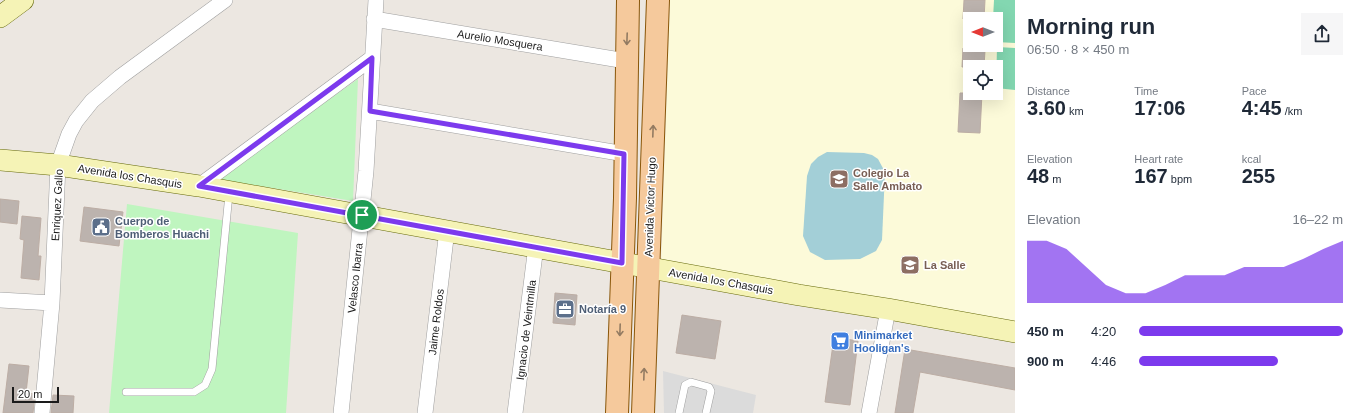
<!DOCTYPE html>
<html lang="en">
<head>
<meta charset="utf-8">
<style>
  :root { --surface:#fff; --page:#f6f6f7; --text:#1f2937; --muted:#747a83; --accent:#7c3aed }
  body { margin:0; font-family:Arial,sans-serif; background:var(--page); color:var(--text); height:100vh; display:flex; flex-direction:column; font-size:15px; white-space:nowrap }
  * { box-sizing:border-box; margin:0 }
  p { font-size:13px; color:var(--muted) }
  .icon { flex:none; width:22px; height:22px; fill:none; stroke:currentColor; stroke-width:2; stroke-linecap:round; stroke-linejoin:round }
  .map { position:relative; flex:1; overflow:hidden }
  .side { display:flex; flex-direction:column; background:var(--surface); width:340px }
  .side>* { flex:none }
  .needle { width:26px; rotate:270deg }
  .fabs { position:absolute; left:963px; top:12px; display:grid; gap:8px }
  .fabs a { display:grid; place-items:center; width:40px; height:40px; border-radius:0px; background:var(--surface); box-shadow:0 4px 16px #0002; font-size:20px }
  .scale { position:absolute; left:12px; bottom:10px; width:47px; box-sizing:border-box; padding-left:4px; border:2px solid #1b1b1b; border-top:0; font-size:11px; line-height:14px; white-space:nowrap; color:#1b1b1b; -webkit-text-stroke:3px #fff; paint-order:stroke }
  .pin { position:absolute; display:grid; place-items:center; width:34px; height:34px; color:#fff; margin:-17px; border:2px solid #fff; border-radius:50%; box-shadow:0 1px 4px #0007 }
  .round { display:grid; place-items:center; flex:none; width:42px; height:42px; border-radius:0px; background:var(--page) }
  .summary { display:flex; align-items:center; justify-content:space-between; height:68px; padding:0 12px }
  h1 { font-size:22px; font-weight:700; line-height:30px }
  .figures { display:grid; grid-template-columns:repeat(3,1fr); gap:6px; height:68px; padding:4px 12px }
  .figures div { display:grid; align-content:center }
  .figures b { font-size:20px; font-weight:700 }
  .figures small { font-size:11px; font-weight:400 }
  .figures p { font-size:11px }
  .chart { height:112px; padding:8px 12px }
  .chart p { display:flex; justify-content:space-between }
  .chart svg { width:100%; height:72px; margin-top:4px; fill:var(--accent); opacity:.7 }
  ul { padding:0 12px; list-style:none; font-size:13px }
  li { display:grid; grid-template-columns:64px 48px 1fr; align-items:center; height:30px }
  li i { height:10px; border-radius:5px; background:var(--accent) }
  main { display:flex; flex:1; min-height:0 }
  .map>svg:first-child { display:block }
</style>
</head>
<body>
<main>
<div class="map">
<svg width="1015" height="413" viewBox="0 0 1015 413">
  <rect width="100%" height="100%" fill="#ece7e1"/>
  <path fill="#fcfad9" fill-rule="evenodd" d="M 670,0 L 1015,0 L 1015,327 L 661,265 ZM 970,19 L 996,19 L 996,45 L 970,45 ZM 970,67 L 996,67 L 996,93 L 970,93 Z"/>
  <path fill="#bff5bf" d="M 358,79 L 353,201 L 216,179 Z
    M 127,204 L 298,233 L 286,413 L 109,413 Z"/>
  <path fill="#83d7b1" d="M 994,0 L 1015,0 L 1015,43 L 996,42 L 996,19 L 993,19 Z
    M 997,47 L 1015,48 L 1015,90 L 996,88 Z"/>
  <path fill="#dbdbdb" d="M 663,371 L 756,395 L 753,413 L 664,413 Z"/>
  <path fill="#a3cfd7" d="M 827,152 L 864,153 L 872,155 L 878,159 L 885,172 L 882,240 L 876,251 L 860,259 L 825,260 L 810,252 L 803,236 L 807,176 L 811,164 L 818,157 Z"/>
  <path fill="#bcb3ae" stroke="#bcada4" d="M 964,0 L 985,0 L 984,19 L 963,19 Z
    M 963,48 L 985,50 L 984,67 L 962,67 Z
    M 960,93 L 982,93 L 980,133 L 958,132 Z
    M 0,199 L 19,201 L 17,224 L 0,222 Z
    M 84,207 L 123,212 L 119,246 L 80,241 Z
    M 22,216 L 41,218 L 38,256 L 41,256 L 39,280 L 21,278 L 24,240 L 20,239 Z
    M 555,293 L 577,295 L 575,325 L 553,323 Z
    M 682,315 L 721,321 L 715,359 L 676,353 Z
    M 834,337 L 858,341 L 850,405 L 825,402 Z
    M 905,349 L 1015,368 L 1015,390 L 920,372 L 913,413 L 895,413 Z
    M 9,364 L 29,366 L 26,393 L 35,394 L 33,413 L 3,413 Z
    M 53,395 L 74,396 L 73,413 L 51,413 Z"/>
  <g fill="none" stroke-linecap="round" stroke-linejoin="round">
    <defs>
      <path id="lane" d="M 126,392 L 194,392 L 205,385 L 212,369 L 229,194
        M 679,413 L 685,385 L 691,382 L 709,387 L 711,391 L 706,413"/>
      <path id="street" d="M 374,19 L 626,61
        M 370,111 L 625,154
        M 199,186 L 372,58
        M 0,300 L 52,303
        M 42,413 L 52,303 L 58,165 L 69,134 L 76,121 L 92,101 L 120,77 L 225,0
        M 341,413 L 366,171 L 376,0
        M 425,413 L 447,230
        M 515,413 L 536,246
        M 869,413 L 888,309"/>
      <path id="secondary" d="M 0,17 L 23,0
        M 0,160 L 58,165 L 199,186 L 799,295 L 888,309 L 1015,332"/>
      <path id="primary" d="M 617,413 L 625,198 L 628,0
        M 643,413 L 658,0"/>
    </defs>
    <use href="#lane" stroke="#9f9f9f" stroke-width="8"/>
    <use href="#street" stroke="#9f9f9f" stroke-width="16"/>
    <use href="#secondary" stroke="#65690b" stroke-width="22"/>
    <use href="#primary" stroke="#895609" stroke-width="24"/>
    <use href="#lane" stroke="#fff" stroke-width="7"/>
    <use href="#street" stroke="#fff" stroke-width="15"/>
    <use href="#secondary" stroke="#f5f3b6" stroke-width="21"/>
    <use href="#primary" stroke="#f5c99c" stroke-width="22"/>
  </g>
  <defs><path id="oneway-shaft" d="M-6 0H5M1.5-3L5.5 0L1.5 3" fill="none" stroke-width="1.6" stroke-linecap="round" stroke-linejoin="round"/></defs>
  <g stroke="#937b62">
    <use href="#oneway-shaft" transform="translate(627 39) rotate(92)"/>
    <use href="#oneway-shaft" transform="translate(653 131) rotate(-88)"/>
    <use href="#oneway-shaft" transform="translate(620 330) rotate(92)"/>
    <use href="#oneway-shaft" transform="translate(644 374) rotate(-88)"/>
  </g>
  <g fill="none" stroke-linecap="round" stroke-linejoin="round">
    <defs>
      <path id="route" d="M 372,58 L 370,111 L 624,154 L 622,263 L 199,186 Z"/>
    </defs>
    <use href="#route" stroke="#fff" stroke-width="8"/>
    <use href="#route" stroke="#7c3aed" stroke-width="5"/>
  </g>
  <defs>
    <symbol id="school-square" viewBox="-11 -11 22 22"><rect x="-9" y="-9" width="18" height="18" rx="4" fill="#8d6e63" stroke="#fff"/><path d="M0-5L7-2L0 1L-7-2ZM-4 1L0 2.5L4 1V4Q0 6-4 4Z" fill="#fff"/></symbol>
    <symbol id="civic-square" viewBox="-11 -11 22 22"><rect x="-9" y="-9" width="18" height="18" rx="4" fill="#5c6f8a" stroke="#fff"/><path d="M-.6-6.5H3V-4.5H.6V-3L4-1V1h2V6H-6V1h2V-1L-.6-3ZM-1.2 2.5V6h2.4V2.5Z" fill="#fff"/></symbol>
    <symbol id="university-square" viewBox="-11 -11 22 22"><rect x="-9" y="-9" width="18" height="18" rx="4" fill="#8d6e63" stroke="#fff"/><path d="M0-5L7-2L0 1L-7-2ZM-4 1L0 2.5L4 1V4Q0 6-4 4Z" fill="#fff"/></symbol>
    <symbol id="office-square" viewBox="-11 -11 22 22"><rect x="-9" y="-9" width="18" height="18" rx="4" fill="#5c6f8a" stroke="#fff"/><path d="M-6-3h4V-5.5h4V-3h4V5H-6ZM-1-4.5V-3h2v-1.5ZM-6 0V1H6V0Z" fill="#fff"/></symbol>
    <symbol id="supermarket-square" viewBox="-11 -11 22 22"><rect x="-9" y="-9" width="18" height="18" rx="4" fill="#3f7fe0" stroke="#fff"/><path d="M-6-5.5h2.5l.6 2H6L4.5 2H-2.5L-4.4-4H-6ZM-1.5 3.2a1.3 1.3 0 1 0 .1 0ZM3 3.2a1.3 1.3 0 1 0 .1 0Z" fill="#fff"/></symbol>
  </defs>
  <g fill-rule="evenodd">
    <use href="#school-square" x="828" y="168" width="22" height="22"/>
    <use href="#civic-square" x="90" y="216" width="22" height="22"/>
    <use href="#university-square" x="899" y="254" width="22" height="22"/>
    <use href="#office-square" x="554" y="298" width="22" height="22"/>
    <use href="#supermarket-square" x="829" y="330" width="22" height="22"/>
  </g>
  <g text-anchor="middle" stroke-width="3" stroke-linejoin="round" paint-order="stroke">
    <g font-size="11" fill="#1b1b1b" stroke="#fff">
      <text transform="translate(500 40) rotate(9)" y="4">Aurelio Mosquera</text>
      <text transform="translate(130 176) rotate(9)" y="4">Avenida los Chasquis</text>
      <text transform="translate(57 205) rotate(-87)" y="4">Enriquez Gallo</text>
      <text transform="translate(650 207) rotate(-88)" y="4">Avenida Victor Hugo</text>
      <text transform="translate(355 278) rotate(-84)" y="4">Velasco Ibarra</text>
      <text transform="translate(721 281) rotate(10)" y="4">Avenida los Chasquis</text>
      <text transform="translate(436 322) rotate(-83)" y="4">Jaime Roldos</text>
      <text transform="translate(526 330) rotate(-83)" y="4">Ignacio de Veintmilla</text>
    </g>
    <g font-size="11" font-weight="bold" fill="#785e54" stroke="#fff" text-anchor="start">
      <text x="853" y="177">Colegio La<tspan x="853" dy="13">Salle Ambato</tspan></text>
      <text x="924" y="269">La Salle</text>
    </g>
    <g font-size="11" font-weight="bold" fill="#4e5e75" stroke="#fff" text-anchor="start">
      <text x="115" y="225">Cuerpo de<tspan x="115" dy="13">Bomberos Huachi</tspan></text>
      <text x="579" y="313">Notaría 9</text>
    </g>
    <g font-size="11" font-weight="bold" fill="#366cbe" stroke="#fff" text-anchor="start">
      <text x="854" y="339">Minimarket<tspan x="854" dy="13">Hooligan's</tspan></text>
    </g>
  </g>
</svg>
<div class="fabs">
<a><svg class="needle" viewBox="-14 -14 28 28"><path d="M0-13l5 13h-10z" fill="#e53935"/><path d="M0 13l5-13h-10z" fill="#747a83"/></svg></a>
<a><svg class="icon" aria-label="locate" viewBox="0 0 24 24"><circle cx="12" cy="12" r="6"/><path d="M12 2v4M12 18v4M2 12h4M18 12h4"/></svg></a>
</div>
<div class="scale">20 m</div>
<div class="pin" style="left:362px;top:215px;background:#1e9e55"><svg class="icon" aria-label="arrive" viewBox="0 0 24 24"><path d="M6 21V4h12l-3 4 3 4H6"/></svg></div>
</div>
<section class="side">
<div class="summary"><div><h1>Morning run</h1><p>06:50 · 8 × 450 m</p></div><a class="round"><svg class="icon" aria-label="share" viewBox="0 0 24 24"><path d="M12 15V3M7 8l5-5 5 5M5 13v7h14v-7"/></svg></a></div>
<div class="figures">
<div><p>Distance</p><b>3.60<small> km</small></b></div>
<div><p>Time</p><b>17:06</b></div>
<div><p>Pace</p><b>4:45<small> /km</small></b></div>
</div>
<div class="figures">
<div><p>Elevation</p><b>48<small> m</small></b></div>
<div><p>Heart rate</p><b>167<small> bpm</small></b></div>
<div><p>kcal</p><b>255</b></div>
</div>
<div class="chart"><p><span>Elevation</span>16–22 m</p>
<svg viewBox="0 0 160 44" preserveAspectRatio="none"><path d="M0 44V6L10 6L20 11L30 22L40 33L50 38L60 38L70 33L80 27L90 27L100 27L110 22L120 22L130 22L140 17L150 11L160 6V44z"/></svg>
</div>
<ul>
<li><b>450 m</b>4:20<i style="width:100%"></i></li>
<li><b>900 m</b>4:46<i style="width:68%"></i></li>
</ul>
</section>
</main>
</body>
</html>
